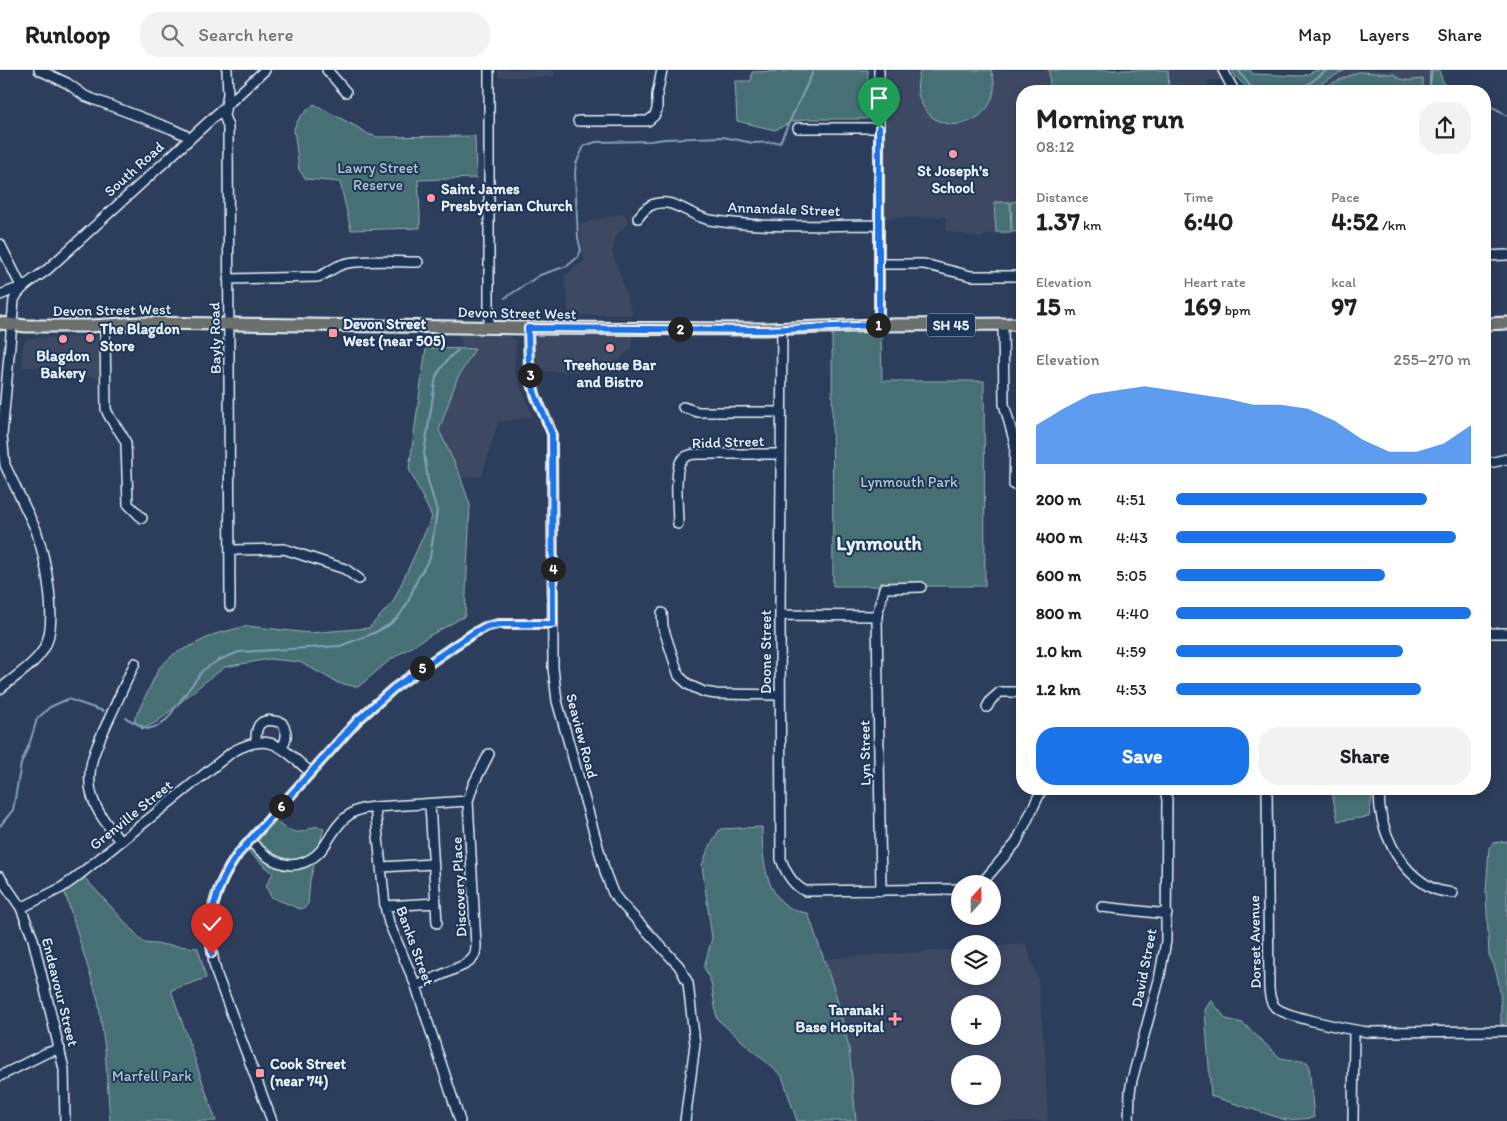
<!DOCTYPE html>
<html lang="en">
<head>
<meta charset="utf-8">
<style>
  :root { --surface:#fff; --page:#f2f2f2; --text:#202124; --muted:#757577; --line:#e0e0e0; --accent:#1a73e8 }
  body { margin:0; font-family:Itim,sans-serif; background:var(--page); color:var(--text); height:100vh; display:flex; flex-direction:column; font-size:19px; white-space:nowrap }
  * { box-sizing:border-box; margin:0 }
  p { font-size:16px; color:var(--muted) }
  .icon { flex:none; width:28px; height:28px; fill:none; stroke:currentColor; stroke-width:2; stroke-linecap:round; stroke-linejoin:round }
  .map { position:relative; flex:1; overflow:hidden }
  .sheet { position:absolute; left:1016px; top:15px; width:475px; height:710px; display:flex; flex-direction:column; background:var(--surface); border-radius:20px; box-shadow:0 2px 8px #0003 }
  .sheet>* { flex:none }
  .needle { width:32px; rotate:21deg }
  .tools { position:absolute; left:951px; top:805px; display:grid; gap:10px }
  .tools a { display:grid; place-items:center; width:50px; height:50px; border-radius:50%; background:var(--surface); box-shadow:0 2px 8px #0003; font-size:25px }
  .pin { position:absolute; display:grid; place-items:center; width:42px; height:42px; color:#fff; margin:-51px -21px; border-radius:50% 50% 50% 0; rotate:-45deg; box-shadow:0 0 5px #0007 }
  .pin .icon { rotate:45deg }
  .km { position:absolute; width:25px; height:25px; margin:-12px; border-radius:50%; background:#222; color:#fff; font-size:14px; line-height:25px; text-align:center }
  .round { display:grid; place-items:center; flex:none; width:52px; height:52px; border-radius:20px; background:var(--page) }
  .headline { display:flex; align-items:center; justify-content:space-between; height:85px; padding:0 20px }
  h1 { font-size:28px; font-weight:700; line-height:38px }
  .stats { display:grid; grid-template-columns:repeat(3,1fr); gap:8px; height:85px; padding:5px 20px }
  .stats div { display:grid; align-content:center }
  .stats b { font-size:25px; font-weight:700 }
  .stats small { font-size:14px; font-weight:400 }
  .stats p { font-size:14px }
  .chart { height:140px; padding:10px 20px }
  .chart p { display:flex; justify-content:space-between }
  .chart svg { width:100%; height:90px; margin-top:5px; fill:var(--accent); opacity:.7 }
  .primary-button { display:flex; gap:10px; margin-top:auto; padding:10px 20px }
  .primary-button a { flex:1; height:58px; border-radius:20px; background:var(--accent); color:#fff; font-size:20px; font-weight:700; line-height:58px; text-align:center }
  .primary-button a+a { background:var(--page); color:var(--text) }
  ul { padding:0 20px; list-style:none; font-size:16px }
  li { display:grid; grid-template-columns:80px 60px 1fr; align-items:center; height:38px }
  li i { height:12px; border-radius:6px; background:var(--accent) }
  header { display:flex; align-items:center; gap:30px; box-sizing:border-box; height:70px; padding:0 25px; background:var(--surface); border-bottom:1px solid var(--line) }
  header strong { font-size:24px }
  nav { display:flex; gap:28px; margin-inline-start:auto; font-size:18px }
  .search { width:350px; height:45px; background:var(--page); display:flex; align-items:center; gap:12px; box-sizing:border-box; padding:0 18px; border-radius:20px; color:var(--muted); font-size:19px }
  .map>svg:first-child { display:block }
</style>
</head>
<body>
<header>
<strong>Runloop</strong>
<div class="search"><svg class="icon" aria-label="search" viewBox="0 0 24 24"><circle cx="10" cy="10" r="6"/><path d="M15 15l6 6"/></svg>Search here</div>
<nav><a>Map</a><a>Layers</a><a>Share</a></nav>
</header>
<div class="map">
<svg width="1507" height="1051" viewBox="0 0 1507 1051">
  <rect width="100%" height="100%" fill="#2c3e5c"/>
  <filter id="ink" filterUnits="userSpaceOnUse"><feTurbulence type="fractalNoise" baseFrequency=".02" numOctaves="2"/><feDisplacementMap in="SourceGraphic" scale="10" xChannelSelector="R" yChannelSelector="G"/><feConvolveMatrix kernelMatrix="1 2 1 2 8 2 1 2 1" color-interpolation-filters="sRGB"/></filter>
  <g filter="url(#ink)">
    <path fill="#3d4963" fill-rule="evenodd" d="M 498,0 L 554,0 L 554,7 L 498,7 Z
      M 883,0 L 1218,0 L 1222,10 L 1208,10 L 1207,21 L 1022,21 L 1022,164 L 988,164 L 981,168 L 946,161 L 946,147 L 882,148 Z
      M 1345,0 L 1430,0 L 1429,21 L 1315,21 L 1315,16 Z
      M 624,143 L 629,152 L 616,165 L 612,182 L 633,245 L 569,245 L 564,206 L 584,191 L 580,154 Z
      M 456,259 L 499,261 L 516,271 L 514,301 L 533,347 L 498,352 L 482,406 L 462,408 L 452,398 L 430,364 L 465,281 Z
      M 532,261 L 632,262 L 632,278 L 606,302 L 530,301 Z
      M 95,266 L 98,269 L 99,307 L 65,306 L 56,298 L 22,297 L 23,275 L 26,270 L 33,268 Z
      M 1026,874 L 1038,910 L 1045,984 L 1048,1051 L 847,1051 L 824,889 L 960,879 L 960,906 L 992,906 L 993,876 ZM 960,934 L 992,934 L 992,966 L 960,966 ZM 960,994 L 992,994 L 992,1026 L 960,1026 Z"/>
    <path fill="#476f74" stroke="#98b0b6" d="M 790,0 L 868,0 L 867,49 L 806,49 L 791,52 L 775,60 L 737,51 L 735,11 L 751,11 L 752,2 L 789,1 Z
      M 921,0 L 991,0 C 1010,50 938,77 920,30 C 916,20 917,10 921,0 Z
      M 1049,0 L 1168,0 L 1169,21 L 1115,21 L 1114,18 L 1106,19 L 1106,21 L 1050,21 Z
      M 1232,0 L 1250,0 L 1253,4 L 1303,6 L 1317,0 L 1345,0 L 1307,21 L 1250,21 L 1235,6 Z
      M 1430,0 L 1439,0 L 1444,15 L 1459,21 L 1429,21 Z
      M 1358,2 L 1394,4 C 1402,13 1412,10 1423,9 L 1423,21 L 1328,21 L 1328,15 Z
      M 314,34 L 357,57 L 368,64 L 377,67 L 475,66 L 476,108 L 418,110 L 420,144 L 420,158 L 351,160 L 340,112 L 306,109 L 299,100 L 294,58 L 300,47 Z
      M 1022,131 L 1022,161 L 1012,162 L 1011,132 Z
      M 994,132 L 1010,132 L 1011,162 L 996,162 Z
      M 832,262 L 881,262 L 882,311 L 984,311 L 985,516 L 833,516 Z
      M 426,278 L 475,279 L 457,309 L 439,360 L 459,403 L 470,435 L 465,546 L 429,566 L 390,590 L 358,617 L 338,613 L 300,592 L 269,589 L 225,597 L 201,615 L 157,652 L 142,659 L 134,650 L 159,598 L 174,584 L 215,564 L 247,556 L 309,563 L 369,558 L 393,532 L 432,447 L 409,399 Z
      M 1331,719 L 1373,719 L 1369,747 L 1338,751 Z
      M 269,747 C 279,753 290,764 301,762 C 312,760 310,754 324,758 L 310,810 L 308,834 L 304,838 L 300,839 L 271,827 L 266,816 L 273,803 L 244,778 Z
      M 762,757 C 762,791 766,840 808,843 L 836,925 L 849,978 L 856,1051 L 797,1051 L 782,1006 L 717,949 L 711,912 L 704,897 L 712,868 L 702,795 L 709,777 L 720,759 Z
      M 1507,771 L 1507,953 L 1501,955 C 1501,930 1501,907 1489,885 L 1486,822 L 1489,778 L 1493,773 Z
      M 83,806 L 144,873 L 198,878 L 206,908 L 171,920 L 216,1051 L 110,1051 L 105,979 L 98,930 L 64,820 Z
      M 1211,930 L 1226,949 L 1243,953 L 1280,988 L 1307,992 L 1309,995 L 1314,1048 L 1286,1050 L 1211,1026 L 1205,940 Z"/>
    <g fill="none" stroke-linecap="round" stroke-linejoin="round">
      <path stroke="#85a1b7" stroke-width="2" d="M 1238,0 L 1254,21
        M 1432,0 L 1430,16 L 1432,21
        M 1299,21 L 1327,0
        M 1485,34 L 1500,41 L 1507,46
        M 505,228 L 540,205 L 567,196 L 578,187 L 581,180 L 578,168 L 577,149 L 575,103 L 576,94 L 584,76 L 596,72 L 650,71 L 665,69 L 723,67 L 753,73 L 780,72 L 813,2
        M 126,648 L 147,659 L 158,656 L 167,649 L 203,600 L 219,590 L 239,582 L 340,576 L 374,563 L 389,555 L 399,546 L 407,534 L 418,508 L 430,488 L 437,441 L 428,411 L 424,383 L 436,307 C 442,295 448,288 458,280
        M 0,756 L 13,740 L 21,694 L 30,672 L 37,649 L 50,637 L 68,629 L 103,641"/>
      <defs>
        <path id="minor" d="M 39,0 L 67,13 L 85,26 L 172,59 L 185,65 L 189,70
          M 227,0 L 228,24 L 224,46 L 228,56 L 230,536
          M 327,0 L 346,22
          M 879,0 L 879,255
          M 1223,0 L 1234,21
          M 578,51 L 648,51 L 654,46 L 657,40 L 657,25 L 662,0
          M 798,58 L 879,58
          M 638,148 C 645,138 653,131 667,133 C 681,135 695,147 710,150 C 765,159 823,155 879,155
          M 0,174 L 22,218
          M 1485,186 L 1507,185
          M 879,194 L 924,194 L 971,206 L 1022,206
          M 228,209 L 317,207 C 326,205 332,198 341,195 C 355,189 401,192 418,192
          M 0,225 L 13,220 L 22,218
          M 1003,254 L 1004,334 L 1015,374 L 1014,415
          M 105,256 L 106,339 C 110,352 121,360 126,373 L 128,434 L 142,448
          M 489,257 L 489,0
          M 528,258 L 529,298 L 531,310 L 536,327 L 549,356 L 552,364 L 552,374 L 553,598 L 557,631 L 606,805 L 613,823 L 619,831 L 679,896 L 688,913 L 695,974 L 685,1051
          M 782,259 L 780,545 L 781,789 C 785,801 793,815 805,821 L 960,819
          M 683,337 L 698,342 L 780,342
          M 1485,394 L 1507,389
          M 678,454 C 678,441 674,400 681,391 C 685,385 692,384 698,384 L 781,384
          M 230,480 L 284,479 L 345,499 L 359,509
          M 662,543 L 663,557 L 679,606 L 689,615 L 704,622 L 716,624 L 780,625
          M 780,545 L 877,546
          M 1485,563 L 1507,563
          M 0,619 C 14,607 33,596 43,580 C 60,555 45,487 36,460 L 5,395 L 2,365 L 14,230 C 20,216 37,208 48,199 L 265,0
          M 987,637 L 991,630 L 1000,622 L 1022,622
          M 256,672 C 255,651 264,647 282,653 C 288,663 287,668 282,678
          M 1267,719 L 1269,919 C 1270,926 1270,932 1275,937 C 1285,947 1352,960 1368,962 L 1507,961
          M 1379,719 C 1378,758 1397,801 1434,819 C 1440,821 1447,822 1453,823
          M 430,734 L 437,853
          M 120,771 C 109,757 97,743 92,726 C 84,698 98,673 109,649 C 118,630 126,611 135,593
          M 250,771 C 258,779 267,788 278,792 C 296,800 315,790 325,775 C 332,765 338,752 349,745 C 357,739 365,738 375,737
          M 381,797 L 433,794
          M 0,807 L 21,838 L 33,869 L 64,999 L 65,1051
          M 981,814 L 1016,773 L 1042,719
          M 881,821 L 877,546 L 884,518 L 921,517
          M 385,836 L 436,833
          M 1102,837 L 1167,844
          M 21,838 L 61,818 L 74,809 L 232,682 C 270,660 282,678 310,702
          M 416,916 L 464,895 C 473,890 476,886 476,875 L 468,731 L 473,715 L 489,684
          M 0,1006 L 46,983 L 60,979
          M 272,1051 L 217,905 C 204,858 210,824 238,784 L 357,651 L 394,618 L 454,576 L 474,563 L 485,557 L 498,554 L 553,554
          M 460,1051 L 416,916 L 389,853 L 385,836 L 375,737 L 468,731
          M 1129,1051 L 1130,1022 L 1132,1010 L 1159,910 L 1166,871 L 1167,730 L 1165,719
          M 1353,1051 L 1354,961"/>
        <path id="major" d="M 0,253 L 26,256 L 90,256 L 140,253 L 229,254 L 528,258 L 765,259 L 879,255 L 1022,254
          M 1485,254 L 1507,253"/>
      </defs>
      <use href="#minor" stroke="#e8f1f8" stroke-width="12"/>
      <use href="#major" stroke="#e8f1f8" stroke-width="15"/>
      <use href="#minor" stroke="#1d3557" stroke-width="9"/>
      <use href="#major" stroke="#6c706d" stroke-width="11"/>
    </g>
  </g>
  <g fill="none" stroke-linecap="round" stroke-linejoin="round" filter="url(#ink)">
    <defs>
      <path id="route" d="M 212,884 C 207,846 216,815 238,784 L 357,651 L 394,618 L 454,576 L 474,563 L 485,557 L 498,554 L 553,554 L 552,364 L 536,327 L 531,310 L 529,298 L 528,258 L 765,260 L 879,255 L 879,58"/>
    </defs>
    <use href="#route" stroke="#fff" stroke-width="10"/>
    <use href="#route" stroke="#1a73e8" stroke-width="6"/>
  </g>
  <g fill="#ff9aa2" stroke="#1d3557" stroke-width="2">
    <circle cx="953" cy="84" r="5"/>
    <circle cx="431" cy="128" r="5"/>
    <rect x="328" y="258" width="10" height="10" rx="2.5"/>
    <circle cx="90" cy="268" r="5"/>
    <circle cx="63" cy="269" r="5"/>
    <circle cx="610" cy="278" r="5"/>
    <path d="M892.5 941.5h5v5h5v5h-5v5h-5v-5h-5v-5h5z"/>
    <rect x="255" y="998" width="10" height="10" rx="2.5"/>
  </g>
  <g text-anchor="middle" stroke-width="4" stroke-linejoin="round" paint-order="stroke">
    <rect fill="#1d3557" stroke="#abb9c8" stroke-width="1" x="927" y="243.5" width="48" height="23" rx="4"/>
    <g font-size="14" font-weight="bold" fill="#e8f1f8">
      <text x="951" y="260">SH 45</text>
    </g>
    <g font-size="15" fill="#b0c4ca" stroke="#1d3557">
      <text x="378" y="103">Lawry Street<tspan x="378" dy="17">Reserve</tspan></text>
      <text x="909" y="417">Lynmouth Park</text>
      <text x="152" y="1011">Marfell Park</text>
    </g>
    <g font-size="15" fill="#e8f1f8" stroke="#1d3557">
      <text transform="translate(134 99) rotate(-42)" y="5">South Road</text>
      <text transform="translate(784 139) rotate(2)" y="5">Annandale Street</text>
      <text transform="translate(112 240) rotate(-1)" y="5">Devon Street West</text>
      <text transform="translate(517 243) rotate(1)" y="5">Devon Street West</text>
      <text transform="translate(215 268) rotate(-91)" y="5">Bayly Road</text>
      <text transform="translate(728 372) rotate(-2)" y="5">Ridd Street</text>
      <text transform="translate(766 582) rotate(-90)" y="5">Doone Street</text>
      <text transform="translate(582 666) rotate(75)" y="5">Seaview Road</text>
      <text transform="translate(865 683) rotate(-91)" y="5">Lyn Street</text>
      <text transform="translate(131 745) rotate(-39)" y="5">Grenville Street</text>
      <text transform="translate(459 817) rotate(-93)" y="5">Discovery Place</text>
      <text transform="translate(1255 872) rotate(-91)" y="5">Dorset Avenue</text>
      <text transform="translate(415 876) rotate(70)" y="5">Banks Street</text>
      <text transform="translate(1144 898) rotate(-79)" y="5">David Street</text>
      <text transform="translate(60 922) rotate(76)" y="5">Endeavour Street</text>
    </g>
    <g font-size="15" font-weight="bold" fill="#e8f1f8" stroke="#1d3557" text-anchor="start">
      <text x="953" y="106" text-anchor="middle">St Joseph's<tspan x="953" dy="17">School</tspan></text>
      <text x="441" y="124">Saint James<tspan x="441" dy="17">Presbyterian Church</tspan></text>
      <text x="343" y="259">Devon Street<tspan x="343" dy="17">West (near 505)</tspan></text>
      <text x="100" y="264">The Blagdon<tspan x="100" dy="17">Store</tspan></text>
      <text x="63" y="291" text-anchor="middle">Blagdon<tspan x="63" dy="17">Bakery</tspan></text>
      <text x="610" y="300" text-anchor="middle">Treehouse Bar<tspan x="610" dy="17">and Bistro</tspan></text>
      <text x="884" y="945" text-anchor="end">Taranaki<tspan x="884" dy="17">Base Hospital</tspan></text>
      <text x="270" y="999">Cook Street<tspan x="270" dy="17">(near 74)</tspan></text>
    </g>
    <g font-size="20" font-weight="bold" fill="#e8f1f8" stroke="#1d3557">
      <text x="879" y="480">Lynmouth</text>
    </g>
  </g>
</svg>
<div class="tools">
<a><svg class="needle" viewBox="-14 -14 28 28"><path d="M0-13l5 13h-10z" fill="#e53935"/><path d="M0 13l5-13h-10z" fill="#757577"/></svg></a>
<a><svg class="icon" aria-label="layers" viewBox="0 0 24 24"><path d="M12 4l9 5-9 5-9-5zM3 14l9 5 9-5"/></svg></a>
<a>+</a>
<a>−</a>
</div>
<div class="pin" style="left:879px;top:58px;background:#1e9e55"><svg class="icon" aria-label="arrive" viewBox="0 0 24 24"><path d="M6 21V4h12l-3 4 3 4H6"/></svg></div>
<div class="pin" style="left:212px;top:884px;background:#d93025"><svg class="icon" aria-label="check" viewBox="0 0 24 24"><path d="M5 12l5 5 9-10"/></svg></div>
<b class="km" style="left:878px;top:255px">1</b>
<b class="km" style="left:680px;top:259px">2</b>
<b class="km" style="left:530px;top:305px">3</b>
<b class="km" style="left:553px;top:499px">4</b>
<b class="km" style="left:422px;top:598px">5</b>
<b class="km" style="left:281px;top:736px">6</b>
<section class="sheet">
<div class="headline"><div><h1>Morning run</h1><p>08:12</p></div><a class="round"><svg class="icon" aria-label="share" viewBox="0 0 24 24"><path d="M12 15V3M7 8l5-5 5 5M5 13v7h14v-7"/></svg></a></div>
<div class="stats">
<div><p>Distance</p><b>1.37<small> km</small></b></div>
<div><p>Time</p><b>6:40</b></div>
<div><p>Pace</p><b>4:52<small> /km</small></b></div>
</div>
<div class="stats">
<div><p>Elevation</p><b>15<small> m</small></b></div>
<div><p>Heart rate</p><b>169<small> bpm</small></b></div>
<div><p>kcal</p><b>97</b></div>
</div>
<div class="chart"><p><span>Elevation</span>255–270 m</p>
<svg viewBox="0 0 160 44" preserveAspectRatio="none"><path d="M0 44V25L10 17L20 10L30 8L40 6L50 8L60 10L70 12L80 15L90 15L100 17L110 23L120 32L130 38L140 38L150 34L160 25V44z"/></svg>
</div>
<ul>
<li><b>200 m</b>4:51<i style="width:85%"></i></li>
<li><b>400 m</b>4:43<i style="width:95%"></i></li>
<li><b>600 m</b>5:05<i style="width:71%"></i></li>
<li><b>800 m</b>4:40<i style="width:100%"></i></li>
<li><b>1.0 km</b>4:59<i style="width:77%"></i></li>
<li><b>1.2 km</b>4:53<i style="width:83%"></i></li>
</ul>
<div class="primary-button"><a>Save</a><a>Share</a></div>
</section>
</div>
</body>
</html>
